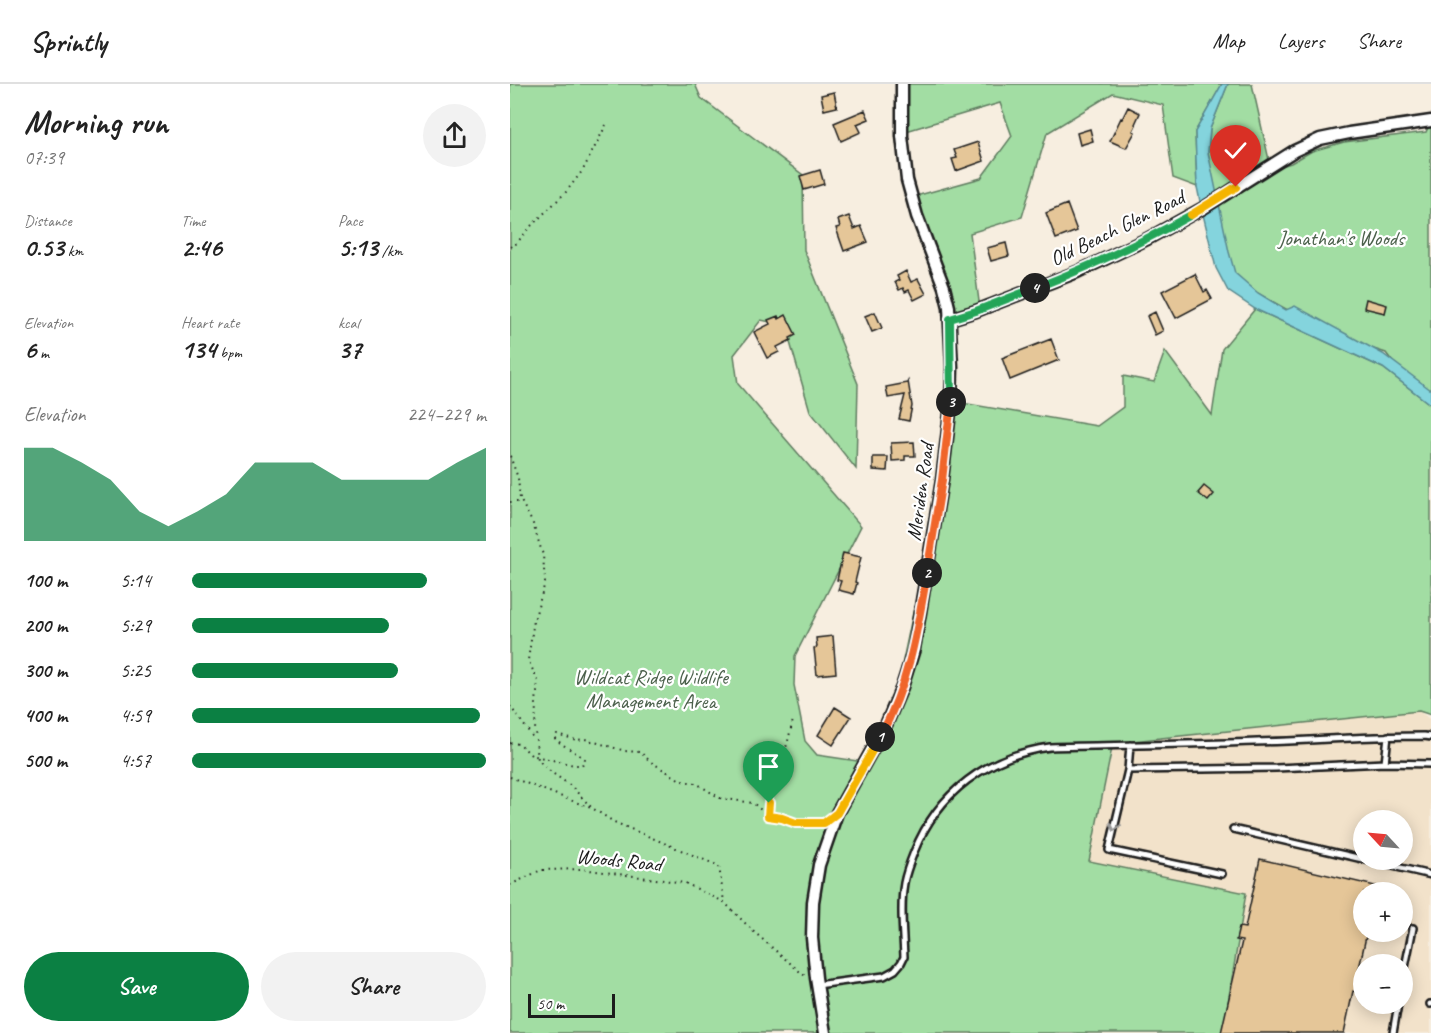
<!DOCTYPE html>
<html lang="en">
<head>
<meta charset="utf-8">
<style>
  :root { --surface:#fff; --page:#f2f2f2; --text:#222; --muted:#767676; --line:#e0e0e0; --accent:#0b8043 }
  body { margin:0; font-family:Caveat,sans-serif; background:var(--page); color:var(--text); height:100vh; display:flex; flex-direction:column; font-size:22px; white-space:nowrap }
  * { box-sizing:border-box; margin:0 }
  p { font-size:20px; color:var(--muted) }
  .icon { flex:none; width:33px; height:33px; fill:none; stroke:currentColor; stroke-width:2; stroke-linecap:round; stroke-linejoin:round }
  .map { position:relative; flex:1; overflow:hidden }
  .details { display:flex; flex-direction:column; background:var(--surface); width:510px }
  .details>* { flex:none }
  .needle { width:39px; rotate:296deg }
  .tools { position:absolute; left:843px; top:726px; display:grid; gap:12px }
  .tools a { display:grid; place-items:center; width:60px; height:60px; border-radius:50%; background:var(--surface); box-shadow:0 3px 15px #0003; font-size:30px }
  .scale { position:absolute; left:18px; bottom:15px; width:87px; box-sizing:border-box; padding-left:6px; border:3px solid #1c1c1c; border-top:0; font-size:16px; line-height:21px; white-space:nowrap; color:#1c1c1c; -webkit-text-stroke:4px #fff; paint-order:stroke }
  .pin { position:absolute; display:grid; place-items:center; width:51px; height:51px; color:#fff; margin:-62px -26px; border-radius:50% 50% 50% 0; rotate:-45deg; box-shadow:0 0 6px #0007 }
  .pin .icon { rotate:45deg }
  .km { position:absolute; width:30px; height:30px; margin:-15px; border-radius:50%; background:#222; color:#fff; font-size:16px; line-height:30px; text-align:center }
  .round { display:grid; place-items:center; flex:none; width:63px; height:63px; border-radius:32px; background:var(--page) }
  .headline { display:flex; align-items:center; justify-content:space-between; height:102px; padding:0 24px }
  h1 { font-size:33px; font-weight:600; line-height:45px }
  .stats { display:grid; grid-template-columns:repeat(3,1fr); gap:9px; height:102px; padding:6px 24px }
  .stats div { display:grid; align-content:center }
  .stats b { font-size:26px; font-weight:600 }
  .stats small { font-size:16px; font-weight:400 }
  .stats p { font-size:16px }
  .chart { height:168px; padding:12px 24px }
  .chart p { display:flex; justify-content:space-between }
  .chart svg { width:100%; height:108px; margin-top:6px; fill:var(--accent); opacity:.7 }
  .action { display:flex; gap:12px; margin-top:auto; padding:12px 24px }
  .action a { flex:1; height:69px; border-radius:36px; background:var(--accent); color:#fff; font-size:24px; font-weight:600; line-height:69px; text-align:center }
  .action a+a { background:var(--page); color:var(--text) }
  ul { padding:0 24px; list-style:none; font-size:20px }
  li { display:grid; grid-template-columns:96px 72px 1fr; align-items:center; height:45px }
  li i { height:15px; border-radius:8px; background:var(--accent) }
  header { display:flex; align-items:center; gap:36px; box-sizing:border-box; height:84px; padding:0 30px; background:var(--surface); border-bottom:2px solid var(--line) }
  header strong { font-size:28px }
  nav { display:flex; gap:33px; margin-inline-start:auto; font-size:21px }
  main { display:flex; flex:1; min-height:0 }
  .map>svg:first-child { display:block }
</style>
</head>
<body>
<header>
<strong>Sprintly</strong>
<nav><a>Map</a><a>Layers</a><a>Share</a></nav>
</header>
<main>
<section class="details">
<div class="headline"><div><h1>Morning run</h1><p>07:39</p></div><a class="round"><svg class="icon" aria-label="share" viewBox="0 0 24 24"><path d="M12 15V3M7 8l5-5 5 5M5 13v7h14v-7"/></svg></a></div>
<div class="stats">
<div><p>Distance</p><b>0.53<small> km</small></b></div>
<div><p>Time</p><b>2:46</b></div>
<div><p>Pace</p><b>5:13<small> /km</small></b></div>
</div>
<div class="stats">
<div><p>Elevation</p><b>6<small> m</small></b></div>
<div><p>Heart rate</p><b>134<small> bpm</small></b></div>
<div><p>kcal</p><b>37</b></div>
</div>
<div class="chart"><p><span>Elevation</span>224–229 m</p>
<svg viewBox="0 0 160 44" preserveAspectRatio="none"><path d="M0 44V6L10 6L20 12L30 19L40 32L50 38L60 32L70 25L80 12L90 12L100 12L110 19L120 19L130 19L140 19L150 12L160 6V44z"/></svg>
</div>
<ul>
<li><b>100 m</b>5:14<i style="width:80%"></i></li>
<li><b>200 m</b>5:29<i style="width:67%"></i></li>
<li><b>300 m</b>5:25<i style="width:70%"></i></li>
<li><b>400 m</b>4:59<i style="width:98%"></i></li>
<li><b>500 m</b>4:57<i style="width:100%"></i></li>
</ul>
<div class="action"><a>Save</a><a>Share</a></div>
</section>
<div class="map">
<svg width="921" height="949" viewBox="0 0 921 949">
  <rect width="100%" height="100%" fill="#f7eee0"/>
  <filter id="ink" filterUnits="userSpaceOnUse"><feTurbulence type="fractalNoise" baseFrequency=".0167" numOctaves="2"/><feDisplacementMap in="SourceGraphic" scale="12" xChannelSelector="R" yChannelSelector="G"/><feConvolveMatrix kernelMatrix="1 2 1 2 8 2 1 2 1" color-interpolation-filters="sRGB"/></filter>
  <g filter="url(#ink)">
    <path fill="#f2e2ca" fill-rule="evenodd" d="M 909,627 L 921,636 L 921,949 L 713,949 L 579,777 L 604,659 ZM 854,736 L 892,736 L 892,776 L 854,776 ZM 854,808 L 892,808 L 892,848 L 854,848 ZM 854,880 L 892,880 L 892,920 L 854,920 Z"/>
    <path fill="#a2dda3" stroke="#5f7c60" stroke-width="1.5" d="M 0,0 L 185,0 L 191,14 L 293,91 L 294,166 L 348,300 L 346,385 L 300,327 L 275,241 L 251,236 L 224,271 L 228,300 L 351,442 L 285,572 L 284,601 L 295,657 L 307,671 L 354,678 L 385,614 L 427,415 L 441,317 L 587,342 L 613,323 L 613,292 L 644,298 L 655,267 L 702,331 L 712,265 L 745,225 L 873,284 L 921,321 L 921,631 L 909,627 L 603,659 L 579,777 L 736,809 L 713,949 L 0,949 Z
      M 394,0 L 712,0 L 685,48 L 687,103 L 663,94 L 653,21 L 603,9 L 537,49 L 512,133 L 460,149 L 470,225 L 441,232 L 402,113 L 471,94 L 502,52 L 490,19 L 393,48 Z
      M 718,0 L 742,0 L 761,85 L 781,79 L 802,67 L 834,58 L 916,48 L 921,36 L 921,312 L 894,293 L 876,269 L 826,253 L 735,202 L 712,175 L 698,69 L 700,45 Z"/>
    <path fill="#84d4dd" stroke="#5a8a90" stroke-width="1.5" d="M 712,0 L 718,0 L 700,45 L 698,68 L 719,168 L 725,189 L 748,209 L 776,226 L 785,222 L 873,270 L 921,306 L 921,321 L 873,284 L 745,225 L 718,207 L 706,184 L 691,122 L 687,103 L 685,48 Z"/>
    <path fill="#e5c698" stroke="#1c1c1c" stroke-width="1.5" d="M 324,8 L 327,23 L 314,26 L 311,11 Z
      M 618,23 L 630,29 L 625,40 L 626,41 L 623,47 L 625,48 L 616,64 L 600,57 L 611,34 L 612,35 Z
      M 355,26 L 359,35 L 347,40 L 351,48 L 331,57 L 324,39 Z
      M 580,45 L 583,57 L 570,61 L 567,49 Z
      M 468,58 L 474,77 L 446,87 L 442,75 L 447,74 L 444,66 Z
      M 310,86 L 314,100 L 294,106 L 290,92 Z
      M 557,120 L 567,147 L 546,155 L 536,129 Z
      M 339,132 L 344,145 L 351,142 L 358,158 L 334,167 L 326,144 L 330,143 L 328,136 Z
      M 496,159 L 499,172 L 481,177 L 477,164 Z
      M 396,187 L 401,198 L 408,195 L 416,210 L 404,216 L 399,206 L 395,208 L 393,204 L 389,206 L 385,198 L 389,196 L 387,192 Z
      M 685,190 L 694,208 L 697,206 L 702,215 L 666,234 L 652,207 Z
      M 856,215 L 877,221 L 875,229 L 854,224 Z
      M 365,228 L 372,244 L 362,248 L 355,232 Z
      M 645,228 L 653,247 L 645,251 L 637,232 Z
      M 276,231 L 286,251 L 280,254 L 281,256 L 267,263 L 269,268 L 257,274 L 244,248 L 260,240 L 258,236 L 268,232 L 269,235 Z
      M 541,255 L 549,276 L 500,296 L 492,274 Z
      M 398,297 L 402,322 L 399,337 L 389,335 L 395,311 L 378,314 L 376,303 L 397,299 Z
      M 404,358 L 405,372 L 395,372 L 395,376 L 382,377 L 381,359 Z
      M 363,373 L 378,373 L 377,387 L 363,386 Z
      M 694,402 L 704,410 L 698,417 L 688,409 Z
      M 333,469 L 351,473 L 345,498 L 347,499 L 344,510 L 328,506 L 331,497 L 327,496 Z
      M 323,552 L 326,589 L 307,591 L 304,564 L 307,563 L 306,554 Z
      M 325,623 L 341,633 L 323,661 L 308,651 Z
      M 750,775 L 878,805 L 878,808 L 854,808 L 854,848 L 857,848 L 847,894 L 852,895 L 849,908 L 843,907 L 834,949 L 711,949 L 732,857 L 726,856 L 729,843 L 735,844 Z"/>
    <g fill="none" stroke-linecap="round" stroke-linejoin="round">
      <defs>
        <path id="service" d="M 620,661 L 618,686 L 766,684 L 875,679 L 878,652
          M 875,679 L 921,680
          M 618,686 L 599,766 L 712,790
          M 723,745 L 921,791
          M 892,898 L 903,844
          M 307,901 L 374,892 L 385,886 L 391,879 L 394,873 C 393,848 390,822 394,799 C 396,788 400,778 404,768 C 428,708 477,672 540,663 C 626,661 713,660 800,656 C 838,654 876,652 914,652 L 921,653
          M 920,920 L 921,920
          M 883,949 L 888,920"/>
        <path id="minor" d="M 440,235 L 466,227 L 567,188 L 637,155 L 695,123 L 784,67 L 810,55 L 839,49 L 921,37
          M 315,949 L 306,894 L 302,854 L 303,818 L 309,781 L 327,729 L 376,641 L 392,603 L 404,565 L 432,396 L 441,320 L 442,283 L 439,223 L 434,203 L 407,132 L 397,96 L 392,52 L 392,0"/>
      </defs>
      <use href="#service" stroke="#1c1c1c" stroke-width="10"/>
      <use href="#minor" stroke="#1c1c1c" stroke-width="15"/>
      <path stroke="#1c1c1c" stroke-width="2" stroke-dasharray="1.5 4.5" stroke-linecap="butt" d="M 0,163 L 7,159 L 18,145 L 56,108 L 73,86 L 96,41
        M 0,372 L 8,394 L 10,415 L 23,440 L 33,471 L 35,499 L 24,536 L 18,576 L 28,597 L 26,619 L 25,647 L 28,676 L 41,688 L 61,702 L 82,724 L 104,738 L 209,782 L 214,818
        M 0,418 L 11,418
        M 0,622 L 22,652 L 26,653
        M 0,659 L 10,660 L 21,671 L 64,681 L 72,681 L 75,675 C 66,668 49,660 44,653 L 47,650 L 66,656 L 75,655 L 115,667 L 130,668 L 141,678 L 172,697 L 186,699 L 210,714 L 243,719 L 258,732 L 272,734 L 286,739 L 312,739
        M 0,693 L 81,724
        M 258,732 L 259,719 L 278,657 L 283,636
        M 0,801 L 31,786 L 72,785 L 175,799 L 214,818 L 244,848 L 295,892"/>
      <use href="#service" stroke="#fff" stroke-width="5"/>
      <use href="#minor" stroke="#fff" stroke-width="10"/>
    </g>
    <defs><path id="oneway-chevron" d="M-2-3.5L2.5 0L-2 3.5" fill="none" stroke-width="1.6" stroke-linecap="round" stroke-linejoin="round" transform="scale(1.5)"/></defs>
    <use stroke="#999" href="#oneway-chevron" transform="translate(605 743) rotate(103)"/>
  </g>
  <g fill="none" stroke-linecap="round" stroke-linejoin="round" filter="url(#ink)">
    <defs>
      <path id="split-1" d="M 259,719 L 258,732 L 272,734 L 286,739 L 314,739 L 327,729 L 370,653"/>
      <path id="split-2" d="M 370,653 C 399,599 407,548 417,489"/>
      <path id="split-3" d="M 417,489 L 432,396 L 441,318"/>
      <path id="split-4" d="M 441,318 L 440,235 L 466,227 L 525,204"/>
      <path id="split-5" d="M 525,204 C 579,183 631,159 681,131"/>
      <path id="split-6" d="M 681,131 L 726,103"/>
    </defs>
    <use href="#split-1" stroke="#fff" stroke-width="12"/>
    <use href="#split-2" stroke="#fff" stroke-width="12"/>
    <use href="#split-3" stroke="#fff" stroke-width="12"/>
    <use href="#split-4" stroke="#fff" stroke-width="12"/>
    <use href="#split-5" stroke="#fff" stroke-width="12"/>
    <use href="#split-6" stroke="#fff" stroke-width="12"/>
    <use href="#split-1" stroke="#f5b400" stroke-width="8"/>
    <use href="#split-2" stroke="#f0652b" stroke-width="8"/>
    <use href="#split-3" stroke="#f0652b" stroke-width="8"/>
    <use href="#split-4" stroke="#22a559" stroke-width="8"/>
    <use href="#split-5" stroke="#22a559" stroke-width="8"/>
    <use href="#split-6" stroke="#f5b400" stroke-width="8"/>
  </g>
  <g text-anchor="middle" stroke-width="4.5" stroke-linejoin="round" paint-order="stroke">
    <g font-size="21" fill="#1c1c1c" stroke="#fff">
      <text transform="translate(607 144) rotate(-26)" y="7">Old Beach Glen Road</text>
      <text transform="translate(410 408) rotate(-82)" y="7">Meriden Road</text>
      <text transform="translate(109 776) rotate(6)" y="7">Woods Road</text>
    </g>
    <g font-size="21" fill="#4b604b" stroke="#fff">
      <text x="831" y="161">Jonathan's Woods</text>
      <text x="141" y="600">Wildcat Ridge Wildlife<tspan x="141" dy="24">Management Area</tspan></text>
    </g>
  </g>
</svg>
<div class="tools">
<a><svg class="needle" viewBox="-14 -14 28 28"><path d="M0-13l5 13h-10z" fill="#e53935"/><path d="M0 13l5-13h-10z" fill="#767676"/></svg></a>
<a>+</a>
<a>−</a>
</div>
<div class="scale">50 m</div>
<div class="pin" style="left:259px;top:719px;background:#1e9e55"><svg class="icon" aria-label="arrive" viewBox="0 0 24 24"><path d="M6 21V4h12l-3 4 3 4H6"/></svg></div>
<div class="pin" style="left:726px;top:103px;background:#d93025"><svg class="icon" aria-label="check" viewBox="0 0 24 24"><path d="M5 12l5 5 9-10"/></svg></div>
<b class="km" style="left:370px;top:653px">1</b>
<b class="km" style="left:417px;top:489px">2</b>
<b class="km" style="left:441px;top:318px">3</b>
<b class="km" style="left:525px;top:204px">4</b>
</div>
</main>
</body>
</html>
